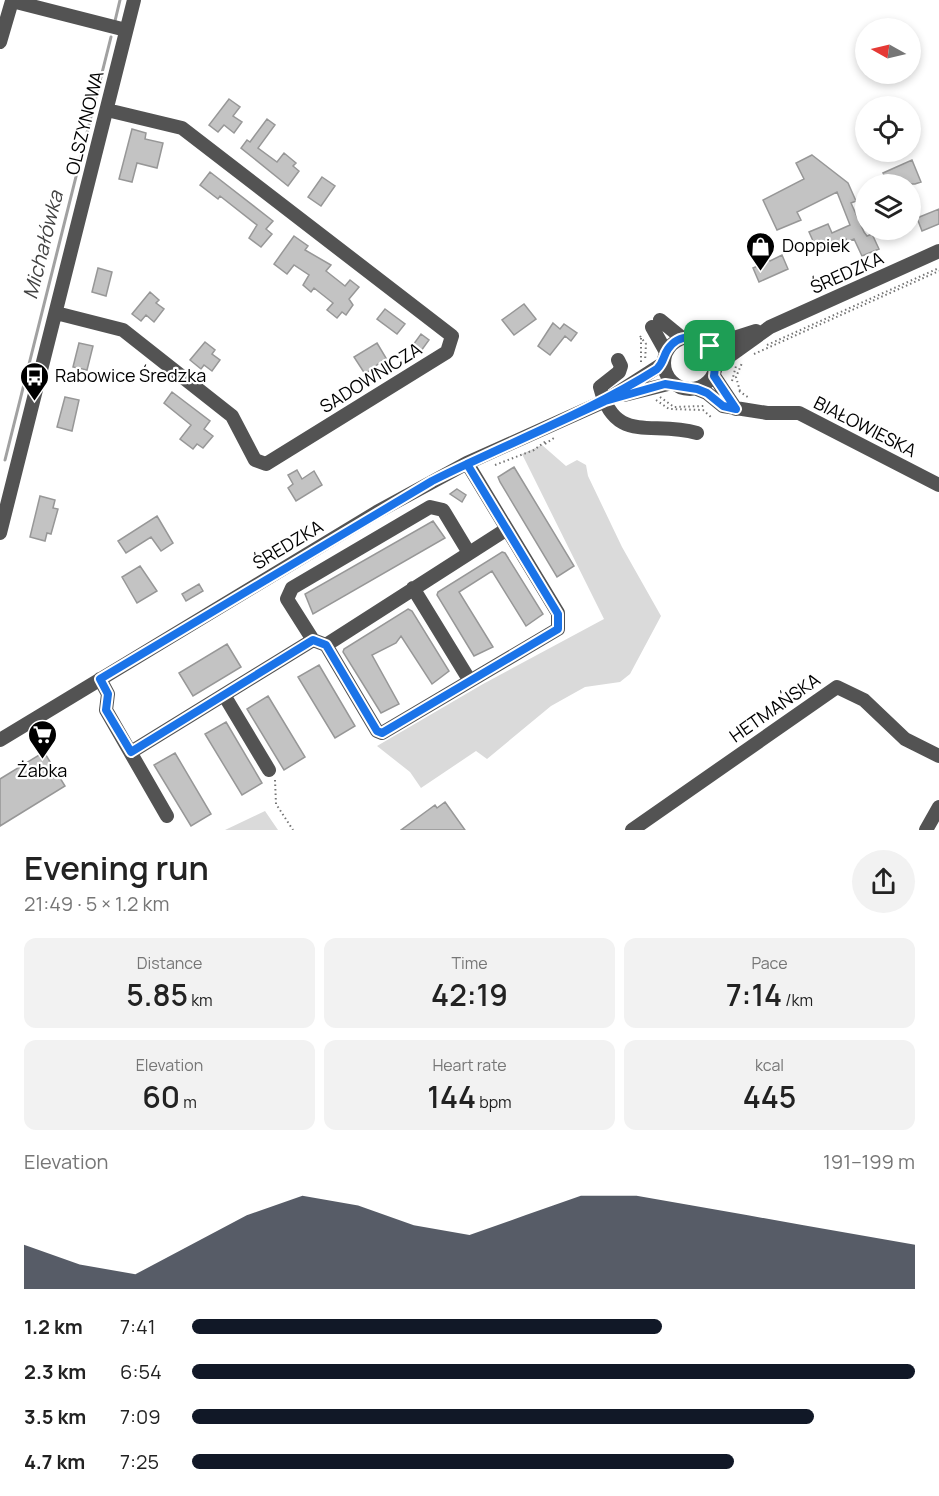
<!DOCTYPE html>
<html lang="en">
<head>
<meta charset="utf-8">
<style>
  :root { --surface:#fff; --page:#f2f2f2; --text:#222; --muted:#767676; --accent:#111827 }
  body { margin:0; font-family:Manrope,sans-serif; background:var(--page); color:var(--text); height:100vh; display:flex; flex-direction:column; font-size:22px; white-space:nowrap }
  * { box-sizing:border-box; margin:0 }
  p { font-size:20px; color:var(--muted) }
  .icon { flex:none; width:33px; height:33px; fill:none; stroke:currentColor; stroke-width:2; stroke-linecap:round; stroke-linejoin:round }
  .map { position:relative; height:830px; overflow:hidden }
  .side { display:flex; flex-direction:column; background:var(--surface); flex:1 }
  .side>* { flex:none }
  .needle { width:39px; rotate:278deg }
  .buttons { position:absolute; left:855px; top:18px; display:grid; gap:12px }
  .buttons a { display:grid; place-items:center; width:66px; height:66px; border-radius:50%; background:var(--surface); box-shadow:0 3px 9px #0003; font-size:30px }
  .pin { position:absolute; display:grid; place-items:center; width:51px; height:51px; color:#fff; margin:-26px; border-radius:12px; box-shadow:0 3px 9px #0006 }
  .round { display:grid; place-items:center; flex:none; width:63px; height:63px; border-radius:32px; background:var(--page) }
  .head { display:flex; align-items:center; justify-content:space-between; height:102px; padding:0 24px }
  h1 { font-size:33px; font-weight:600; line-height:45px }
  .stats { display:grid; grid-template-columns:repeat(3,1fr); gap:9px; height:102px; padding:6px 24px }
  .stats div { display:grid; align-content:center; border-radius:12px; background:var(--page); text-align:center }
  .stats b { font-size:30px; font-weight:600 }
  .stats small { font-size:16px; font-weight:400 }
  .stats p { font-size:16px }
  .chart { height:168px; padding:12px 24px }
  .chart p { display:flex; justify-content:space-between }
  .chart svg { width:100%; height:108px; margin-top:6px; fill:var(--accent); opacity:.7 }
  ul { padding:0 24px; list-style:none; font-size:20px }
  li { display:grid; grid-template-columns:96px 72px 1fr; align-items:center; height:45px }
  li i { height:15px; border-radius:8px; background:var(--accent) }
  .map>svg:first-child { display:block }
</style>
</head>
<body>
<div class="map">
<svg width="939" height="830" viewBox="0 0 939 830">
  <rect width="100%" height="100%" fill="#fff"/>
  <path fill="#dadada" d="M 542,445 L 566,466 L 577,460 L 586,465 L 588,476 L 622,547 L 661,616 L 630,674 L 620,682 L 585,687 L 551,706 L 487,759 L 476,751 L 421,788 L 410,772 L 377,746 L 483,684 L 604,619 L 522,454 Z
    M 265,811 L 278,830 L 225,830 Z"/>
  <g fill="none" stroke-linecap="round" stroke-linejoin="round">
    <path stroke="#a1a1a1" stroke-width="3" d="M 115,21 L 120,0
      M 5,460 L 111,37"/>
  </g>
  <path fill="#c3c3c3" stroke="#979797" stroke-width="1.5" d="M 229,99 L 240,107 L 233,116 L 242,122 L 234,133 L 224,125 L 218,132 L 209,125 Z
    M 267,119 L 275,125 L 258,148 L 277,162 L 284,153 L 296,163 L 293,166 L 299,171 L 288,186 L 241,148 L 247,140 L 250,142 Z
    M 132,129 L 146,133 L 145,139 L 163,143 L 157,168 L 137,163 L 132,182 L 119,179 Z
    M 812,155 L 848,183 L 856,201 L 851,203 L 864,232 L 867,236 L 872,234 L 879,249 L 862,256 L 854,239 L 847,242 L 846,239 L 818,252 L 809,232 L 828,224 L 832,233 L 850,225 L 837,192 L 797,212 L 801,220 L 777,230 L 763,200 L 804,179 L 796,163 Z
    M 912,160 L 921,182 L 915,184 L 888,184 L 883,173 Z
    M 210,172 L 273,221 L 266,229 L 272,234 L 261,247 L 249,238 L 257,225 L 220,196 L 218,199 L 200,185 Z
    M 322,177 L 335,186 L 321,206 L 308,197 Z
    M 939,209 L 939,224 L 922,231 L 917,218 Z
    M 294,236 L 308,246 L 305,250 L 331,265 L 326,271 L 345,286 L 350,280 L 359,287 L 349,299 L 353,305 L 346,315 L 342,312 L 337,318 L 327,310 L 333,303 L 314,288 L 311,292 L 303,285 L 309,275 L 294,265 L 287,274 L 274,264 Z
    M 782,255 L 788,269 L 759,282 L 753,268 L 763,264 L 761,260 L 768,257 L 770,261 Z
    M 98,268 L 112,272 L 106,296 L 92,292 Z
    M 150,292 L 159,300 L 156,303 L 164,309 L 154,322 L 146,315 L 141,321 L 132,314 Z
    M 524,304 L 536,319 L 514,335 L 502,320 Z
    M 385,309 L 405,324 L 397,334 L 377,319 Z
    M 553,323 L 560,329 L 564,324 L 577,333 L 571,341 L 565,336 L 550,355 L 538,346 Z
    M 421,334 L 429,340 L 421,351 L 413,345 Z
    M 205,342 L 215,350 L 212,354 L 220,360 L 212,371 L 204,365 L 201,369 L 190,360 Z
    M 79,343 L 93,346 L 87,370 L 73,367 Z
    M 377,343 L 386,358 L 365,374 L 354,357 Z
    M 172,392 L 210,421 L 204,429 L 213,436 L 203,448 L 197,444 L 193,449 L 180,439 L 191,425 L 164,403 Z
    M 65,397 L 79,400 L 72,431 L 57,427 Z
    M 514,467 L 574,566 L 557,577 L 500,482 L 498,477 Z
    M 297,470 L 302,479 L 314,471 L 322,485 L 296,501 L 288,488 L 293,484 L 288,475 Z
    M 457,489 L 466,495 L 462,502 L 450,494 Z
    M 40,496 L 55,500 L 53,508 L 58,509 L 51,534 L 47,533 L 45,541 L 30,537 Z
    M 157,516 L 173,543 L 161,551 L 151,537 L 126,553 L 118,541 Z
    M 433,521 L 445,538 L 313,614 L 305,594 Z
    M 502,552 L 505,553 L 543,614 L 526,626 L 492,571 L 459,592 L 493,647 L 474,656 L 437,595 L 438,592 Z
    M 140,566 L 157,591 L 137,603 L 122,577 Z
    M 199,584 L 203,591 L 186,601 L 182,594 Z
    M 408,609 L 412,611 L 449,671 L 432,684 L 401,636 L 396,643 L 372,655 L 399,704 L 381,713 L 343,652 L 344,649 Z
    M 227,644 L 241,667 L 193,696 L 179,673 Z
    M 319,665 L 355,726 L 335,738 L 298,677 Z
    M 268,696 L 305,757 L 284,770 L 247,709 Z
    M 226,722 L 262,783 L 242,795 L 205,734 Z
    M 44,752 L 65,786 L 0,826 L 0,779 Z
    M 175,753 L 211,814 L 191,826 L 154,765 Z
    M 445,802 L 465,830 L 401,830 L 435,805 L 437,808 Z"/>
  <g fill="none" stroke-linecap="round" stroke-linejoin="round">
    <path stroke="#757575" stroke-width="2" stroke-dasharray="1.5 3" stroke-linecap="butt" d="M 640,336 L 646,344 L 645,361
      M 641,338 L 641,365
      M 767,345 L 939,268
      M 754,354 L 939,271
      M 732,381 L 736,366
      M 739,391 L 749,398
      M 740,391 L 736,377 L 742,363
      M 660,397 L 674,407 L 704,406
      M 656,400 L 669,409 L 703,410 L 711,417
      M 545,444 L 554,438
      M 495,465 L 534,450 L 546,441
      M 275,780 L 276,804 L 293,830"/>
    <path stroke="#535353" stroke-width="14" d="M 0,42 L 12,1 L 126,30
      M 56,313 L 123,330 L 232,416 L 255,460 L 266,464 L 447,352 L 452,336 L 182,128 L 107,110
      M 660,320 L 682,338
      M 652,327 L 666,352
      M664 363a26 26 0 1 1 52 0a26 26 0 1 1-52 0Z
      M 705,342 L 731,339 L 756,331
      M 618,360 L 621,366 L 619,372 L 600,387 C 615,445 651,420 697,433
      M 717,365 L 770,327 L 939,251
      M 714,376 L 736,409
      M 697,389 L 707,393 L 723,406 L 767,413 L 799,413 L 939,485
      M 624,395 L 672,383
      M 0,533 L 134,0
      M 413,588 L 470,681 L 558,629 L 558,613 L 467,463
      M 313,640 L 287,599 L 292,588 L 430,507 L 443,510 L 469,553
      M 326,645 L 507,529
      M 100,679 L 108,694 L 106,710 L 167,816
      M 224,695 L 269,770
      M 0,740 L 377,512 L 467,463 L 605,401 L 664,363
      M 131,752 L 313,640 L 326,645 L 377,731 L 382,733 L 470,681
      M 632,830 L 837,687 L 864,700 L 905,739 L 939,756
      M 926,830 L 939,807"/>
  </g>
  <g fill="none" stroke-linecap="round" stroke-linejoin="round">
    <defs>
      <path id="route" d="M 710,346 C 698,335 679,333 668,349 C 663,356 664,362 657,369 C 586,414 507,443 432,481 L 100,679 L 108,694 L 106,710 L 131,752 L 313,640 L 326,645 L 377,731 L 382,733 L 558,629 L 558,614 L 467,464 L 605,401 L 665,384 L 697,389 L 707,393 L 723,406 L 736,409 L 714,376 L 716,358 L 710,346"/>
    </defs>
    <use href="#route" stroke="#fff" stroke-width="12"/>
    <use href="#route" stroke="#1a73e8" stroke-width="8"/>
  </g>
  <defs>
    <symbol id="shop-pin" viewBox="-11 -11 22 30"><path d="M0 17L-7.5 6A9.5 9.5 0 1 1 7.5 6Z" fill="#000" stroke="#fff"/><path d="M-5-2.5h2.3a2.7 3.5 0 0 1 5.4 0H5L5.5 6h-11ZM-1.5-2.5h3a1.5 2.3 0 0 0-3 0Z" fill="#fff"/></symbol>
    <symbol id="bus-pin" viewBox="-11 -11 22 30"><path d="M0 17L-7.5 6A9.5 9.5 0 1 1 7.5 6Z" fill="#000" stroke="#fff"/><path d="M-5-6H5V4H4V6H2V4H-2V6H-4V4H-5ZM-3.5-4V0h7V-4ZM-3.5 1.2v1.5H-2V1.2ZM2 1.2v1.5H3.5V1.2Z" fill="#fff"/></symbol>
    <symbol id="supermarket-pin" viewBox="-11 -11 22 30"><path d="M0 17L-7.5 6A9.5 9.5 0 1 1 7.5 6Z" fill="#000" stroke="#fff"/><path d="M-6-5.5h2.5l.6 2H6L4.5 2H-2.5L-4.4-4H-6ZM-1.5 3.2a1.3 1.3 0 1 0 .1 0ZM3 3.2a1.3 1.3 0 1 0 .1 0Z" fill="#fff"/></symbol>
  </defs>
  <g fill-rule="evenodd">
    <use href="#shop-pin" x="744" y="230" width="33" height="45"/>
    <use href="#bus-pin" x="18" y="360" width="33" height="45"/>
    <use href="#supermarket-pin" x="26" y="718" width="33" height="45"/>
  </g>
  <g text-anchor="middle" stroke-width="4.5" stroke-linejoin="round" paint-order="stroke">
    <g font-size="18" fill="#000" stroke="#fff">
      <text transform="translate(85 123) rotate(-76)" y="6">OLSZYNOWA</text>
      <text transform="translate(847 273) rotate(-24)" y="6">ŚREDZKA</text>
      <text transform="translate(371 378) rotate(-32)" y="6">SADOWNICZA</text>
      <text transform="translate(865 427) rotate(27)" y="6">BIAŁOWIESKA</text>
      <text transform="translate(288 545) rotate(-31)" y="6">ŚREDZKA</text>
      <text transform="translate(775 708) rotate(-35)" y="6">HETMAŃSKA</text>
    </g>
    <g font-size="18" fill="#000" stroke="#fff" text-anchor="start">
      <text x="782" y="252">Doppiek</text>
      <text x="55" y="382">Rabowice Średzka</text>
      <text x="42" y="777" text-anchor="middle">Żabka</text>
    </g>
    <g font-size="20" font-style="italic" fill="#424242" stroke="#fff">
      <text transform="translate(43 245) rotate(-76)" y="7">Michałówka</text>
    </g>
  </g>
</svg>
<div class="buttons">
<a><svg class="needle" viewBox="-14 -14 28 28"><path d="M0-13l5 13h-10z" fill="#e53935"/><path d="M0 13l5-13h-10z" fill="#767676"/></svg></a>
<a><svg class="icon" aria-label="locate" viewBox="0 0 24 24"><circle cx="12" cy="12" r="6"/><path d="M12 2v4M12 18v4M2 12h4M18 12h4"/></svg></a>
<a><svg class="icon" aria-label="layers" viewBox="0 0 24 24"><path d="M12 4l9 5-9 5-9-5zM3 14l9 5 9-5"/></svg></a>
</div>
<div class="pin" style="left:710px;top:346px;background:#1e9e55"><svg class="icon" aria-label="arrive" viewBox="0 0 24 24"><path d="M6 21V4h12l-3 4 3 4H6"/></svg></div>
</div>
<section class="side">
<div class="head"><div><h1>Evening run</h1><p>21:49 · 5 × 1.2 km</p></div><a class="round"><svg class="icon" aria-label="share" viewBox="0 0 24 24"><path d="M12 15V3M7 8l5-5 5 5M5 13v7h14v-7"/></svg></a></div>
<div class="stats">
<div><p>Distance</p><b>5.85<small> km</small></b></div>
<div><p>Time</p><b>42:19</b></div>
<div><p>Pace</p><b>7:14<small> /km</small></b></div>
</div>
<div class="stats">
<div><p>Elevation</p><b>60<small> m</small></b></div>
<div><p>Heart rate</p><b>144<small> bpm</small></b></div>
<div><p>kcal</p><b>445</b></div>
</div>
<div class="chart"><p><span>Elevation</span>191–199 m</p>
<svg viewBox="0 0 160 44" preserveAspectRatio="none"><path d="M0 44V26L10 34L20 38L30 26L40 14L50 6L60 10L70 18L80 22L90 14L100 6L110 6L120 10L130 14L140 18L150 22L160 26V44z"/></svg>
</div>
<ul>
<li><b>1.2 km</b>7:41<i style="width:65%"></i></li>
<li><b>2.3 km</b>6:54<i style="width:100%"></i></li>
<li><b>3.5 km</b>7:09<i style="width:86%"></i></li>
<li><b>4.7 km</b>7:25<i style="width:75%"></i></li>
</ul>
</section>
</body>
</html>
